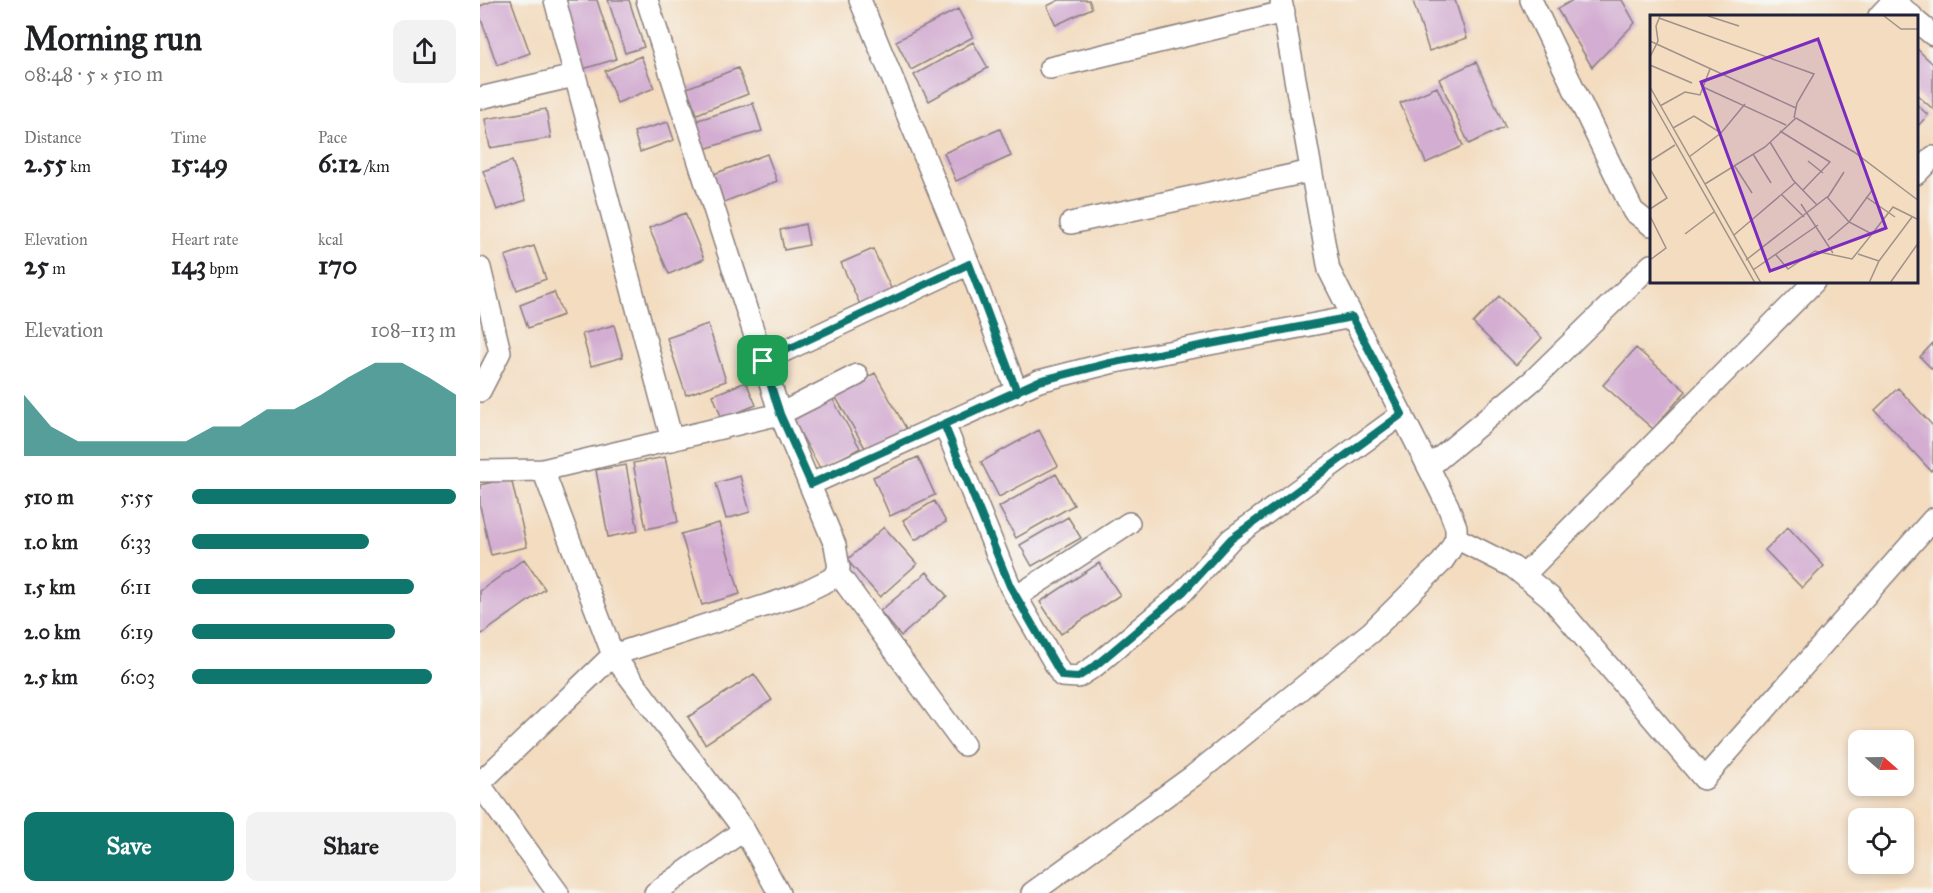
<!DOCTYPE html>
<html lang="en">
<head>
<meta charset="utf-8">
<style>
  :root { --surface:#fff; --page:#f2f2f2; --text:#202124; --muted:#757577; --accent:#0f766e }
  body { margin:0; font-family:"IM FELL Great Primer",serif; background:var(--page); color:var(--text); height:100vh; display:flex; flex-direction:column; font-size:22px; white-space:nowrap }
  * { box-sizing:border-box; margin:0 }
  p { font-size:20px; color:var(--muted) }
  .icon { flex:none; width:33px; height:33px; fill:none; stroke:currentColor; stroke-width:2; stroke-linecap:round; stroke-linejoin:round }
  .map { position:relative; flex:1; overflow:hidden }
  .side { display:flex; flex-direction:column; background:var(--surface); width:480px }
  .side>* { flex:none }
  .needle { width:39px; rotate:110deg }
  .fabs { position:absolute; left:1368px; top:730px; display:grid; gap:12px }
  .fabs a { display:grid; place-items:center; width:66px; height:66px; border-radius:12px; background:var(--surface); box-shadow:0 3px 9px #0003; font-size:30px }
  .pin { position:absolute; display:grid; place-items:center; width:51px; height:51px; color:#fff; margin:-26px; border-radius:12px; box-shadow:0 3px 9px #0006 }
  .round { display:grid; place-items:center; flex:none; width:63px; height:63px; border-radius:12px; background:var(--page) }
  .overview { display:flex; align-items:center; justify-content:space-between; height:102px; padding:0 24px }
  h1 { font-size:33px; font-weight:700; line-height:45px }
  .metrics { display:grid; grid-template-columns:repeat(3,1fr); gap:9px; height:102px; padding:6px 24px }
  .metrics div { display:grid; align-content:center }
  .metrics b { font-size:26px; font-weight:700 }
  .metrics small { font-size:16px; font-weight:400 }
  .metrics p { font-size:16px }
  .chart { height:168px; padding:12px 24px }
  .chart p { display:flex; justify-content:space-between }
  .chart svg { width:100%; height:108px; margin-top:6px; fill:var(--accent); opacity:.7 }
  .action { display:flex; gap:12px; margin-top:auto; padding:12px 24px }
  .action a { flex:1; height:69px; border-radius:12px; background:var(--accent); color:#fff; font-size:24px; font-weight:700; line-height:69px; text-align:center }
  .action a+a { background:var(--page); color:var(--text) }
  ul { padding:0 24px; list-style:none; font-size:20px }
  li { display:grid; grid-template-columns:96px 72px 1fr; align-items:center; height:45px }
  li i { height:15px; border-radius:8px; background:var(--accent) }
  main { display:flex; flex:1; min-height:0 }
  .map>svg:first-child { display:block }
</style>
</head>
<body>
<main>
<section class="side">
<div class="overview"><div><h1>Morning run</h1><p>08:48 · 5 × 510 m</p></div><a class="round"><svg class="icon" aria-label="share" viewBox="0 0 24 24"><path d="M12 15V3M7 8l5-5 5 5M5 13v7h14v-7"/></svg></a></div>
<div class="metrics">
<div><p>Distance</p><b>2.55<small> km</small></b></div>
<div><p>Time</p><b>15:49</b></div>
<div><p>Pace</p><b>6:12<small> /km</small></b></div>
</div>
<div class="metrics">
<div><p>Elevation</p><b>25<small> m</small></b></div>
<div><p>Heart rate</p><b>143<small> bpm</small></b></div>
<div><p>kcal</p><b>170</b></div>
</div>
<div class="chart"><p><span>Elevation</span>108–113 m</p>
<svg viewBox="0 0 160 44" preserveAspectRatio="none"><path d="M0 44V19L10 32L20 38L30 38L40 38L50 38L60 38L70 32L80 32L90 25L100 25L110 19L120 12L130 6L140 6L150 12L160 19V44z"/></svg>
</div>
<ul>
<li><b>510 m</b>5:55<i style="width:100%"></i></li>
<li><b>1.0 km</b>6:33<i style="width:67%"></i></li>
<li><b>1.5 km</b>6:11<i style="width:84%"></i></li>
<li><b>2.0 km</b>6:19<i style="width:77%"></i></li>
<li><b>2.5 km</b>6:03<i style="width:91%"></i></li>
</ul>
<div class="action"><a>Save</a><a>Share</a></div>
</section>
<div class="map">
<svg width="1453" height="893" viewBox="0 0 1453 893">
  <rect width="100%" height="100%" fill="#f6f6f2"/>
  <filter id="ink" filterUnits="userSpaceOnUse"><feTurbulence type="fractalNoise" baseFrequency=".0167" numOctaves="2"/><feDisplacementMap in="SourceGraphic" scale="12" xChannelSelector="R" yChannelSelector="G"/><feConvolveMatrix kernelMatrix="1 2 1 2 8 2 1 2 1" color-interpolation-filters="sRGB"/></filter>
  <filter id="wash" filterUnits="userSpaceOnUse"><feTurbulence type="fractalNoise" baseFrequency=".008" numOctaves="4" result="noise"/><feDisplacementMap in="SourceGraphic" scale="24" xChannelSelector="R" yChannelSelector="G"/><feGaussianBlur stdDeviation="1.35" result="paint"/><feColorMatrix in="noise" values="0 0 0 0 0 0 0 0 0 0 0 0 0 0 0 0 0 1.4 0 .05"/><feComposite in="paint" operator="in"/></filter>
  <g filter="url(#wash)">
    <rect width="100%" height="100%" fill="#f3dcbf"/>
    <g id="blocks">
      <path fill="#d3add2" d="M 15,0 L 31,0 L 50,53 L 17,65 L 0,16 L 0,6 Z
        M 82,0 L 117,0 L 136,59 L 103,69 Z
        M 128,0 L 149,0 L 164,47 L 145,53 Z
        M 579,0 L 609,0 L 612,8 L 576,25 L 567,6 Z
        M 937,0 L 975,0 L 987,38 L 949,51 L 933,1 Z
        M 1093,0 L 1142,0 L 1155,23 L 1112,67 L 1077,9 Z
        M 478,9 L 493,37 L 431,70 L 416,41 Z
        M 493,42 L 508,68 L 449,101 L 434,75 Z
        M 1436,48 L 1453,64 L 1453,109 L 1436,94 Z
        M 161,56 L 174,88 L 137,103 L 125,71 Z
        M 996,62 L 1025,127 L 989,144 L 959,79 Z
        M 258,68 L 268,94 L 217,114 L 207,88 Z
        M 957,87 L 983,146 L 946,163 L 920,103 Z
        M 273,103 L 282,131 L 224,149 L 215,121 Z
        M 1436,104 L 1448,115 L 1436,128 Z
        M 66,109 L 71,138 L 10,148 L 5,119 Z
        M 188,122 L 194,140 L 160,152 L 154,132 Z
        M 520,129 L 531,156 L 476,181 L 464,153 Z
        M 287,154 L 297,181 L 244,202 L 234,174 Z
        M 32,161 L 46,200 L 17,210 L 3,171 Z
        M 205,213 L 224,259 L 189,274 L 169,228 Z
        M 325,224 L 329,245 L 304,250 L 300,230 Z
        M 54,246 L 66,279 L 37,290 L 25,256 Z
        M 393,249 L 415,297 L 383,311 L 361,263 Z
        M 74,292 L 83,315 L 48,328 L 40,305 Z
        M 1019,296 L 1062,338 L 1036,365 L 993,323 Z
        M 228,324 L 246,381 L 206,395 L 187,338 Z
        M 134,325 L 143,357 L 111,366 L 102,334 Z
        M 1453,343 L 1453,370 L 1440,357 Z
        M 1156,348 L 1206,391 L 1173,429 L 1123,385 Z
        M 395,373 L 427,430 L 388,453 L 355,396 Z
        M 266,382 L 276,405 L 242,419 L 233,395 Z
        M 1418,388 L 1453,426 L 1453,468 L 1451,471 L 1395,410 Z
        M 352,398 L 380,448 L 341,470 L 313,420 Z
        M 559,430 L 578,466 L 519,497 L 501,462 Z
        M 185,457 L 198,522 L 166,529 L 153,463 Z
        M 438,457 L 455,495 L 410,516 L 393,477 Z
        M 146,465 L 158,531 L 128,537 L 116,470 Z
        M 576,474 L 594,505 L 536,538 L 519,507 Z
        M 260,476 L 270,512 L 246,519 L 236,483 Z
        M 31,478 L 47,547 L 11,555 L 0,506 L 0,485 Z
        M 454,501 L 466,522 L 435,540 L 423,520 Z
        M 588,517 L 601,538 L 552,566 L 540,545 Z
        M 239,523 L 260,594 L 222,605 L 201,534 Z
        M 404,527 L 437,564 L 400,597 L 367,560 Z
        M 1308,527 L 1344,566 L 1322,588 L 1285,550 Z
        M 44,559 L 65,589 L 2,634 L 0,631 L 0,591 Z
        M 619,563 L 640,595 L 581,634 L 560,602 Z
        M 447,572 L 467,596 L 421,636 L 400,611 Z
        M 274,674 L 292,700 L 225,744 L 208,717 Z"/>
    </g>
  </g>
  <g filter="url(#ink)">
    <use href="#blocks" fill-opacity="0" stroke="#8a7f7d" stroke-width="1.5"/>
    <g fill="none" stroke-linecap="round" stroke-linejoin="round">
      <defs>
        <path id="minor" d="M 75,0 L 192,440
          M 380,0 L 489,264 L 537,392
          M 1051,0 L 1153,211 L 1171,225
          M 1412,0 L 1432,16
          M 1399,16 L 1413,1
          M 1436,21 L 1453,35
          M 570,68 L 804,12
          M 0,98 L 94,76
          M 1436,174 L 1453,157
          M 591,223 L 831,171
          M 0,268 L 20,352 L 0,391
          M 283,361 L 489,264
          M 464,424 L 530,586 L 582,676 L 598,677 L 615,666 L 703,592 L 751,539 L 922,414
          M 949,467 L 1052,381 L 1171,265
          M 63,470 L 133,655 L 264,830 L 299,893
          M 0,471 L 63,470 L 300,414 L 377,375
          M 331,484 L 559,381 L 630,363 L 872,317
          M 976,538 L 1033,567 L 1070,597 L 1224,779 L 1453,519
          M 357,572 L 484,745
          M 1044,575 L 1334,282
          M 536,597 L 649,523
          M 0,783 L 133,655 L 318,595 L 355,577 L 359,568 L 355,545 L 300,414 L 167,0
          M 0,785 L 78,893
          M 175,893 L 264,830
          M 552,893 L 713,776 L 891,632 L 962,562 L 970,550 L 976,538 L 976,527 L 968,506 L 849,270 L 801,0"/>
      </defs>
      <use href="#minor" stroke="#8a7f7d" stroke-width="24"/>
      <use href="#minor" stroke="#fff" stroke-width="21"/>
    </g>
  </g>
  <g fill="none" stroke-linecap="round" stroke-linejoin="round" filter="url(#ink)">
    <defs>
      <path id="route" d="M 283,361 L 300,414 L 331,484 L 559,381 L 630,363 L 872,317 L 922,414 L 751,539 L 703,592 L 615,666 L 598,677 L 582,676 L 530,586 L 464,424 L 537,392 L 489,264 L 283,361"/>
    </defs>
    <use href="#route" stroke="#fff" stroke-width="12"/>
    <use href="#route" stroke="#0f766e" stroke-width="8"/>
  </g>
  <g transform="translate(1170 15)">
    <rect width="268" height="268" fill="#f3dcbf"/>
    <path fill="none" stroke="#9f928a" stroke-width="1.5" d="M 58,1 L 89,11M 234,1 L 251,14 L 269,14M 9,3 L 164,59 L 147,88 L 144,103M 0,26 L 146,93M 0,42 L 8,26 L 6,11 L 10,1M 0,50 L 42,68M 0,72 L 111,268M 53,72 L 136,110M 0,83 L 105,268M 10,91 L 35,77 L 50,80 L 60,54M 23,113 L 44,101 L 71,118M 130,116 L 180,147 L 153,175M 120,127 L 143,165 L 167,190M 103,139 L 121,168M 39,142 L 71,118 L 95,89M 0,146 L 25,130M 158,146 L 173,158M 84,150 L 102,178M 0,154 L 17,183 L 0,194M 55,169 L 115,132 L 146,103 L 204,137 L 269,186M 131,179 L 154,202M 178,182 L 194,157M 216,182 L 245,202M 151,189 L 183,238M 0,201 L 16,233 L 0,245M 35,219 L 64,197M 222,219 L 243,192 L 269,205M 84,220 L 146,167M 178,225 L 199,207 L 223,174M 208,239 L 229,246M 96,245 L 177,182 L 199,207 L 222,219 L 202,244 L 165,236 L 138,254 L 126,240M 103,255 L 168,210M 219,268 L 229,246 L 262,202M 240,268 L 269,227"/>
    <path fill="#7b2cbf" fill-opacity="0.15" stroke="#7b2cbf" stroke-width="3" d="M 168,24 L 236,213 L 120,256 L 51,67 Z"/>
    <rect width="268" height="268" fill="none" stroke="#22223b" stroke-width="3"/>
  </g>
</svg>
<div class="fabs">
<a><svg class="needle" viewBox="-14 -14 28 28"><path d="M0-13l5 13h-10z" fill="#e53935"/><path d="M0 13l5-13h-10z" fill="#757577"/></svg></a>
<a><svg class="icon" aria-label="locate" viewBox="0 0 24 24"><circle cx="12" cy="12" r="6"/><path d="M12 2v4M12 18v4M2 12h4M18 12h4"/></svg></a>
</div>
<div class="pin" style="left:283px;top:361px;background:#1e9e55"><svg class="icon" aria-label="arrive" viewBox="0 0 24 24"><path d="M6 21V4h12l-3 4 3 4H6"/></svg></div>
</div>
</main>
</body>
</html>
